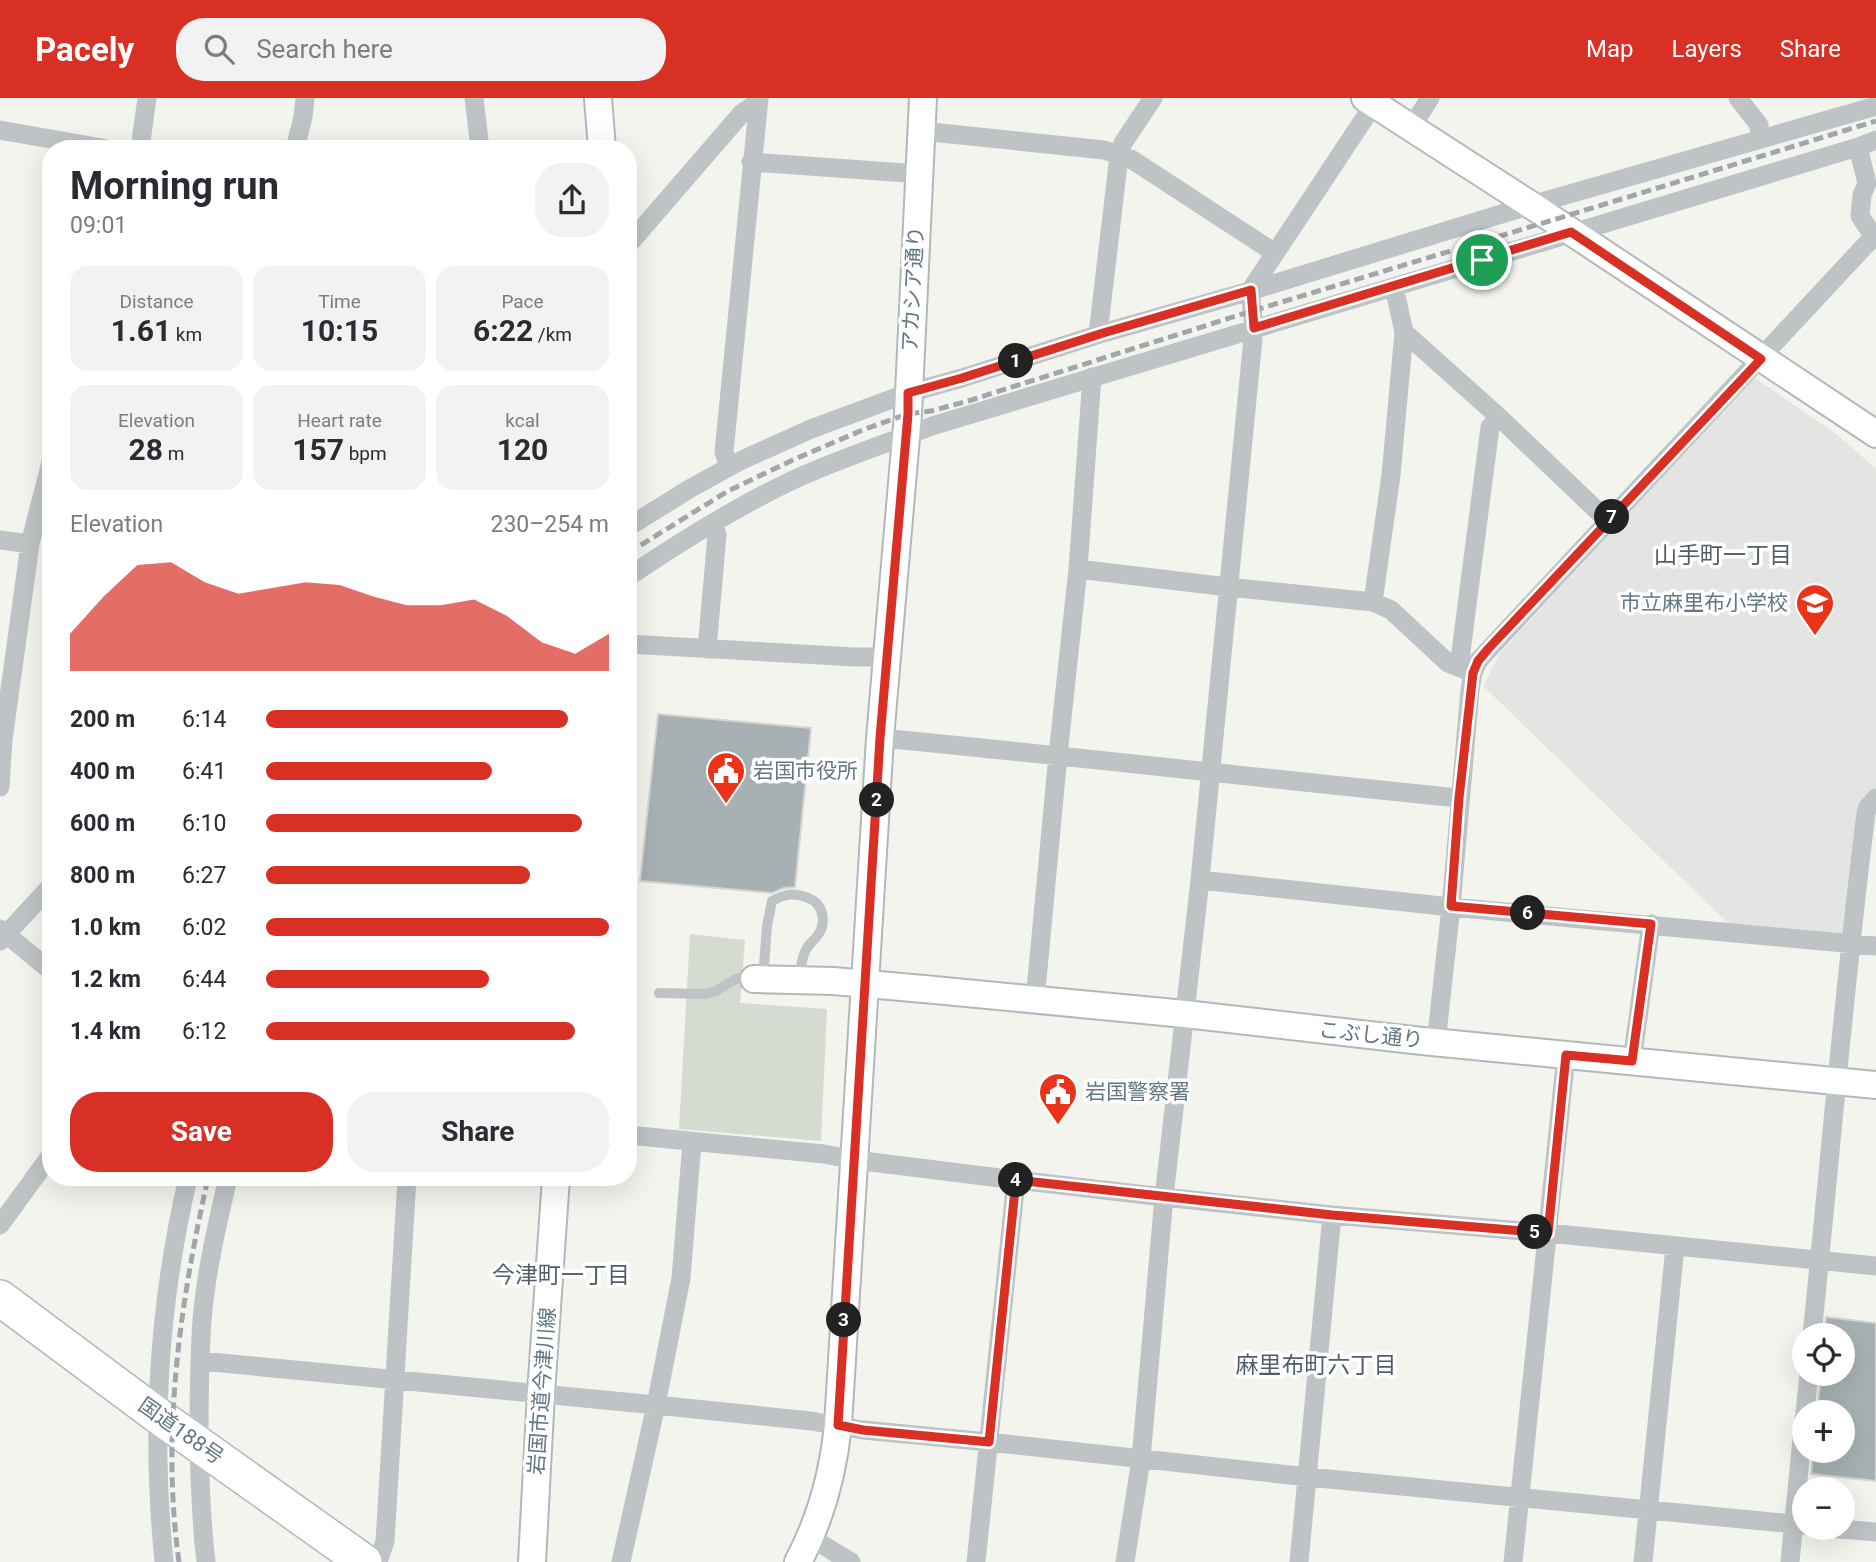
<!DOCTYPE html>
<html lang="en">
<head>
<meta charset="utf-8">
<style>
  :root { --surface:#fff; --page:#f2f2f3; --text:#2b2b33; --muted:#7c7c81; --accent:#d93025 }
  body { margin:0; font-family:Roboto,"Noto Sans JP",sans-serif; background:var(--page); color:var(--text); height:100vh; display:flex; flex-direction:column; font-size:26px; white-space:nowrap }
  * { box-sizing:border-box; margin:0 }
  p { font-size:23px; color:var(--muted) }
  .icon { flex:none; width:38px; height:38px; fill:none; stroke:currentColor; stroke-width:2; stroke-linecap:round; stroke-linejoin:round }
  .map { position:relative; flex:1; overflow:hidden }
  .side { position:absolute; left:42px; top:42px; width:595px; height:1046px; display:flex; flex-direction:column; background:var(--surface); border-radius:28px; box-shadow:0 7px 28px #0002 }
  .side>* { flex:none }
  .controls { position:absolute; left:1792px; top:1225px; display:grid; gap:14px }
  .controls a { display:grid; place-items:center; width:63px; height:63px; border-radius:50%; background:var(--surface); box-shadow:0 7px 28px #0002; font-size:35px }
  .pin { position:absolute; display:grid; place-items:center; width:60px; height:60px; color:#fff; margin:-30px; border:4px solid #fff; border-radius:50%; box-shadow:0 2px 7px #0007 }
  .km { position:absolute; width:35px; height:35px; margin:-18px; border-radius:50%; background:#222; color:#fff; font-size:19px; line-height:35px; text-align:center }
  .round { display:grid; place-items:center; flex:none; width:74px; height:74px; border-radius:28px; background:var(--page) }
  .headline { display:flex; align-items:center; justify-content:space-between; height:119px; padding:0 28px }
  h1 { font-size:38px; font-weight:700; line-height:52px }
  .stats { display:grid; grid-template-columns:repeat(3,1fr); gap:10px; height:119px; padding:7px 28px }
  .stats div { display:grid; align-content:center; border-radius:18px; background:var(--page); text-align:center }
  .stats b { font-size:30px; font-weight:700 }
  .stats small { font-size:19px; font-weight:400 }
  .stats p { font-size:19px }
  .chart { height:196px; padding:14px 28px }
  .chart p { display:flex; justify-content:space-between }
  .chart svg { width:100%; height:126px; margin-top:7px; fill:var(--accent); opacity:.7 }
  .button { display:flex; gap:14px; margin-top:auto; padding:14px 28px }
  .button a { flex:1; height:80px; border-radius:28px; background:var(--accent); color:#fff; font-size:28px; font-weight:700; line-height:80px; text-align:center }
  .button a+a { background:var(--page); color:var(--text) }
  ul { padding:0 28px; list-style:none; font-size:23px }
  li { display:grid; grid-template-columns:112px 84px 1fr; align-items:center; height:52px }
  li i { height:18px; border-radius:9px; background:var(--accent) }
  header { display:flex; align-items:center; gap:42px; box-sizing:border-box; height:98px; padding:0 35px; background:var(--accent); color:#fff }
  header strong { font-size:33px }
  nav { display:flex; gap:38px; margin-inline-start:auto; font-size:24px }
  .search { width:490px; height:63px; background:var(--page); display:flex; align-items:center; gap:18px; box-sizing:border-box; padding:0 24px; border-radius:28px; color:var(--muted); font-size:26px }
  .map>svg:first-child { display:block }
</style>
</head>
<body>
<header>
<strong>Pacely</strong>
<div class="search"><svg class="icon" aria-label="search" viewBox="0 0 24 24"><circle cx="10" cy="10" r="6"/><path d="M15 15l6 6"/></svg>Search here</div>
<nav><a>Map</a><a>Layers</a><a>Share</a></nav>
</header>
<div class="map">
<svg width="1876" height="1464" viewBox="0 0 1876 1464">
  <rect width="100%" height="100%" fill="#f4f4ef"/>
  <path fill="#e4e5e3" d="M 1754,279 L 1840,339 L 1876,371 L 1876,691 L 1844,839 L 1730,827 L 1483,588 L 1501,554 Z"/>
  <path fill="#d5dbd0" d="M 690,836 L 745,842 L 740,905 L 827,911 L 821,1043 L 679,1031 Z"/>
  <path fill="#a7b1b4" stroke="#d5d5d2" stroke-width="2" d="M 658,616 L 811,630 L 795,789 L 784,790 L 772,795 L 640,783 Z
    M 1826,1219 L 1876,1225 L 1876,1383 L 1811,1376 L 1813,1353 L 1843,1353 L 1843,1314 L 1817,1314 L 1821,1276 L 1843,1276 L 1843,1237 L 1824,1237 Z"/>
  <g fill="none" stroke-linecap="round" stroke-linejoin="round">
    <defs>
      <path id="secondary" d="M 598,0 L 602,51
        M 1365,0 L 1531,107 L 1876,336
        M 754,881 L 833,883 L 924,891 L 1185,916 L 1422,943 L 1876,987
        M 532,1464 L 541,1295 L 556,1080
        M 798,1464 C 821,1421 833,1376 838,1327 L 880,640 L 908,316 L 923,0"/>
      <path id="highway" d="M 0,1200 L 157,1317 L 364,1464"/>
    </defs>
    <use href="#secondary" stroke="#b1b8bb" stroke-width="30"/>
    <use href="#highway" stroke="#b3b8ba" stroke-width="38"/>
    <path stroke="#bec4c6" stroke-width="10" d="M 763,881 L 767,828 L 772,803 C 785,796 794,794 808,800 C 823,805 827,824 818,837 C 814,843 808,846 805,854 C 801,863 800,872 800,881
      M 659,895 L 704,896 L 714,894 L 738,880 L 753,881"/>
    <path stroke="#bec4c6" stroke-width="19" d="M 474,0 L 480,51
      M 1738,0 L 1759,27 L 1760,41
      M 1411,30 L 1430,0
      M 0,32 L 108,51
      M 921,33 L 1104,52 L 1131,61 L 1275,155
      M 1858,49 L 1867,85 L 1862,97 L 1860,118 L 1876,142
      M 140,51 L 147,0
      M 295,51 L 303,19 L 305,0
      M 751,64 L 920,76
      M 628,147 L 742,15 L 758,4
      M 1404,234 L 1499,319 L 1608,423
      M 1098,236 L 1119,58 L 1123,45 L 1153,0
      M 729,369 L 724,354 L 759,0
      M 628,429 L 691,390 L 742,362 L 811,331 L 908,295 L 962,280 L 1103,235 L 1250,193 L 1531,107 L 1876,8
      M 0,442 L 30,446
      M 1078,471 L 1228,489 L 1373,504 L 1391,512 L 1448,565 L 1473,575
      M 628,479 C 680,444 734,410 791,383 C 836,362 885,346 932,328 L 1858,49 L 1876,42
      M 1373,504 L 1391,377 L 1404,234 L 1394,189
      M 628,546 L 855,559 L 887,559
      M 707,551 L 717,437 L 714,425
      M 1459,569 L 1490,329 L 1499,319
      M 880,640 C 1073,658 1266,681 1459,700
      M 0,689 L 3,642 L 30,446 L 51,364
      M 1200,782 L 1451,809 L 1876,848
      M 0,831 L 51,873
      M 0,843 L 51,788
      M 1035,903 L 1058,657 L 1078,471 L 1092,279
      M 1436,945 L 1451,809 L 1470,592 L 1473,575 L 1478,563 L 1874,138
      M 1632,963 L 1651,826
      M 628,1037 L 824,1056 L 855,1062 L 1016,1082 L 1164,1099 L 1332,1117 L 1548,1135 L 1876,1168
      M 0,1127 L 51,1057
      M 1812,1237 C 1830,1063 1844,889 1866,715 L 1868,709 L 1876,700
      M 201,1263 L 656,1307 L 811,1323 L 863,1332 L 989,1344 L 1308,1379 L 1804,1427
      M 1805,1314 L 1809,1276
      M 1829,1430 L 1876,1434
      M 811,1440 L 851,1464
      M 164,1464 C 151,1332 158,1209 188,1080
      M 206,1464 C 201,1425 200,1385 199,1346 C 199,1305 199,1263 202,1222 C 206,1174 217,1127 228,1080
      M 378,1464 L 385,1443 L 407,1080
      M 621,1464 L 656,1307 L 681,1180 L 692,1044
      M 976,1464 L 1016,1082
      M 1125,1464 L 1141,1361 L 1164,1099 L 1200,782 L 1254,230 L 1250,193 L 1374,6
      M 1299,1464 L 1332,1117
      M 1513,1464 L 1566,957
      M 1643,1464 L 1675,1149
      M 1790,1464 L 1804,1320"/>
    <use href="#secondary" stroke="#fff" stroke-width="26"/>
    <use href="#highway" stroke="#fff" stroke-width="35"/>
    <path stroke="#9fa7ac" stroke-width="5" stroke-dasharray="10 5" stroke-linecap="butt" d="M 628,455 L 728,393 L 795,361 L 865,331 L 908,316 L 931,313 L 968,303 L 1252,213 L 1553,122 L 1876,23
      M 179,1464 C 161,1336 180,1205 208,1080"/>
  </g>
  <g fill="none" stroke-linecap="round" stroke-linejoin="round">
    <defs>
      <path id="route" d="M 1571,134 L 1761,261 L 1488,551 L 1478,563 L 1473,575 L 1459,700 L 1451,808 L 1651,826 L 1632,963 L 1566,957 L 1548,1135 L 1332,1117 L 1016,1082 L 989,1344 L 863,1332 L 838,1327 L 880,640 L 908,316 L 908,295 L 962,280 L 1103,235 L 1251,192 L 1254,230 Z"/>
    </defs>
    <use href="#route" stroke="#fff" stroke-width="14"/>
    <use href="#route" stroke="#d93025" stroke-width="9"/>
  </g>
  <defs>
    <symbol id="school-pin" viewBox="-11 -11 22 30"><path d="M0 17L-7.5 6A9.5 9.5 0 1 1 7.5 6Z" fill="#eb3319" stroke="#fff"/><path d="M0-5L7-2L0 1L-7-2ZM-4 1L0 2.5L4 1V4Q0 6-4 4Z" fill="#fff"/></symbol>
    <symbol id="civic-pin" viewBox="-11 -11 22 30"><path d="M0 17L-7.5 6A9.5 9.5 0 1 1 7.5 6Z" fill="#eb3319" stroke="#fff"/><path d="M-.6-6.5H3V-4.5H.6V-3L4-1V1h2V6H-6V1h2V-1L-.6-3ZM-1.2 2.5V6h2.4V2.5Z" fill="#fff"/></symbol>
  </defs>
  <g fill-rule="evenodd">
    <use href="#school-pin" x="1793" y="483" width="44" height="60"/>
    <use href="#civic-pin" x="704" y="651" width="44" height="60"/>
    <use href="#civic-pin" x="1036" y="972" width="44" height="60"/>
  </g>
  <g text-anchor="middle" stroke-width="7" stroke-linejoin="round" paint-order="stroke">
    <g font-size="21" fill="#617782" stroke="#fff">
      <text transform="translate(913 191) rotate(-87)" y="7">アカシア通り</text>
      <text transform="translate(1371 937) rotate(6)" y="7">こぶし通り</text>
      <text transform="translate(542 1293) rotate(-86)" y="7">岩国市道今津川線</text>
      <text transform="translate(181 1333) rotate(35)" y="7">国道188号</text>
    </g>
    <g font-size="21" fill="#617782" stroke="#fff" text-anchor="start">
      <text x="1788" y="512" text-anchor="end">市立麻里布小学校</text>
      <text x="753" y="680">岩国市役所</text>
      <text x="1085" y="1001">岩国警察署</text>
    </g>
    <g font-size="23" fill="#505f67" stroke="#fff">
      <text x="1723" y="465">山手町一丁目</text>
      <text x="561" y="1185">今津町一丁目</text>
      <text x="1316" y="1275">麻里布町六丁目</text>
    </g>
  </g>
</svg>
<div class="controls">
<a><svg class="icon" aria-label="locate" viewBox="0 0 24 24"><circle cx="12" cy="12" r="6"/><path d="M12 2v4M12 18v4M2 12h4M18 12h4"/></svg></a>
<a>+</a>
<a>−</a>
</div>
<div class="pin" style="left:1482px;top:162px;background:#1e9e55"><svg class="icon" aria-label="arrive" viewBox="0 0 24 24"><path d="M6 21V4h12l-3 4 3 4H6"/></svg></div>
<b class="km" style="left:1016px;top:263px">1</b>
<b class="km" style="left:877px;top:702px">2</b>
<b class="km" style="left:844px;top:1222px">3</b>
<b class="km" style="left:1016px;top:1082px">4</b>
<b class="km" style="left:1535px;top:1134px">5</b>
<b class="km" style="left:1528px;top:815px">6</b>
<b class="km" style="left:1612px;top:419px">7</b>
<section class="side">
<div class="headline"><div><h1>Morning run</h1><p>09:01</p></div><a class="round"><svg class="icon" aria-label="share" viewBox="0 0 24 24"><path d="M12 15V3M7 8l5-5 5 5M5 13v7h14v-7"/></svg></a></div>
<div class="stats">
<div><p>Distance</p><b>1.61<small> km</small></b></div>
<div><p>Time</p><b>10:15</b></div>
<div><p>Pace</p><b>6:22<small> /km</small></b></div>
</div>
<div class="stats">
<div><p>Elevation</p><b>28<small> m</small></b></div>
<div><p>Heart rate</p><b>157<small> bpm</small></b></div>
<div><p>kcal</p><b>120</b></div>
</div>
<div class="chart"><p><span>Elevation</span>230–254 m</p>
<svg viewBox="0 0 160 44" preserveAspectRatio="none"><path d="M0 44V31L10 18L20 7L30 6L40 13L50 17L60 15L70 13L80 14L90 18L100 21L110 21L120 19L130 25L140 34L150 38L160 31V44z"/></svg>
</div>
<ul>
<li><b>200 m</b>6:14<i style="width:88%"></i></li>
<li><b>400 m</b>6:41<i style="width:66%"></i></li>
<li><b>600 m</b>6:10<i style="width:92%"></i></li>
<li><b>800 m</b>6:27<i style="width:77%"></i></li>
<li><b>1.0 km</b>6:02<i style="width:100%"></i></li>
<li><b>1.2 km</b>6:44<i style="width:65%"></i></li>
<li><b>1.4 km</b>6:12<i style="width:90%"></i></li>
</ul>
<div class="button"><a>Save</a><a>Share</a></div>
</section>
</div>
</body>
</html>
